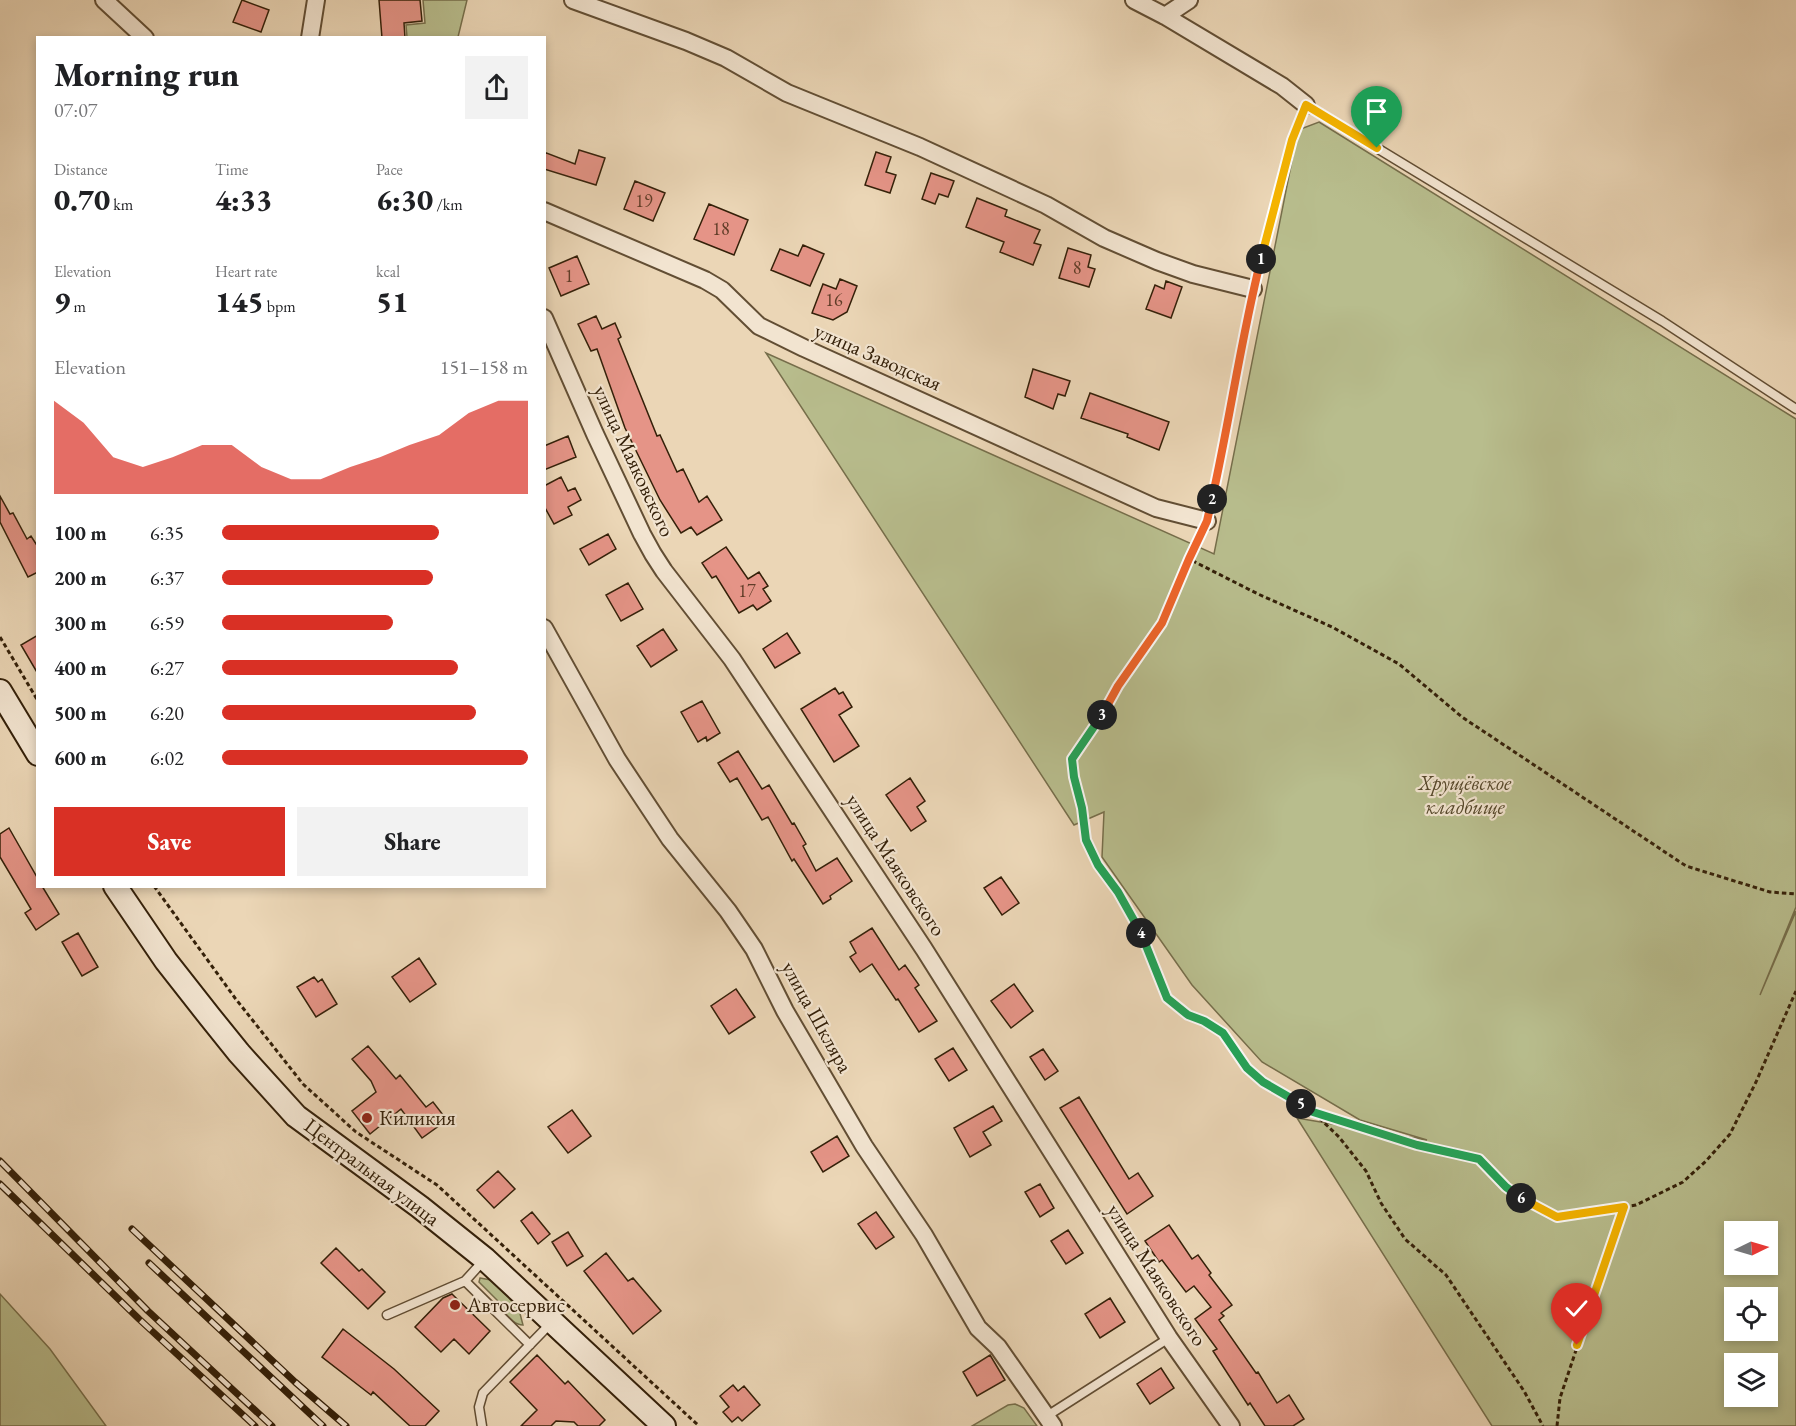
<!DOCTYPE html>
<html lang="en">
<head>
<meta charset="utf-8">
<style>
  :root { --surface:#fff; --page:#f2f2f2; --text:#202124; --muted:#757577; --accent:#d93025 }
  body { margin:0; font-family:"EB Garamond",serif; background:var(--page); color:var(--text); height:100vh; display:flex; flex-direction:column; font-size:22px; white-space:nowrap }
  * { box-sizing:border-box; margin:0 }
  p { font-size:20px; color:var(--muted) }
  .icon { flex:none; width:33px; height:33px; fill:none; stroke:currentColor; stroke-width:2; stroke-linecap:round; stroke-linejoin:round }
  .map { position:relative; flex:1; overflow:hidden }
  .side { position:absolute; left:36px; top:36px; width:510px; height:852px; display:flex; flex-direction:column; background:var(--surface); border-radius:0px; box-shadow:0 3px 9px #0003 }
  .side>* { flex:none }
  .needle { width:39px; rotate:85deg }
  .tools { position:absolute; left:1724px; top:1221px; display:grid; gap:12px }
  .tools a { display:grid; place-items:center; width:54px; height:54px; border-radius:0px; background:var(--surface); box-shadow:0 3px 9px #0003; font-size:30px }
  .pin { position:absolute; display:grid; place-items:center; width:51px; height:51px; color:#fff; margin:-62px -26px; border-radius:50% 50% 50% 0; rotate:-45deg; box-shadow:0 0 6px #0007 }
  .pin .icon { rotate:45deg }
  .km { position:absolute; width:30px; height:30px; margin:-15px; border-radius:50%; background:#222; color:#fff; font-size:16px; line-height:30px; text-align:center }
  .round { display:grid; place-items:center; flex:none; width:63px; height:63px; border-radius:0px; background:var(--page) }
  .summary { display:flex; align-items:center; justify-content:space-between; height:102px; padding:0 18px }
  h1 { font-size:33px; font-weight:800; line-height:45px }
  .metrics { display:grid; grid-template-columns:repeat(3,1fr); gap:9px; height:102px; padding:6px 18px }
  .metrics div { display:grid; align-content:center }
  .metrics b { font-size:30px; font-weight:800 }
  .metrics small { font-size:16px; font-weight:400 }
  .metrics p { font-size:16px }
  .chart { height:168px; padding:12px 18px }
  .chart p { display:flex; justify-content:space-between }
  .chart svg { width:100%; height:108px; margin-top:6px; fill:var(--accent); opacity:.7 }
  .primary-button { display:flex; gap:12px; margin-top:auto; padding:12px 18px }
  .primary-button a { flex:1; height:69px; border-radius:0px; background:var(--accent); color:#fff; font-size:24px; font-weight:800; line-height:69px; text-align:center }
  .primary-button a+a { background:var(--page); color:var(--text) }
  ul { padding:0 18px; list-style:none; font-size:20px }
  li { display:grid; grid-template-columns:96px 72px 1fr; align-items:center; height:45px }
  li i { height:15px; border-radius:8px; background:var(--accent) }
  .map>svg:first-child { display:block }
</style>
</head>
<body>
<div class="map">
<svg width="1796" height="1426" viewBox="0 0 1796 1426">
  <rect width="100%" height="100%" fill="#ebd6b6"/>
  <filter id="stains"><feTurbulence type="fractalNoise" baseFrequency=".00333" numOctaves="4"/><feColorMatrix values="0 0 0 0 .2 0 0 0 0 .09 0 0 0 0 .02 0 0 0 .5 -.17"/></filter>
  <radialGradient id="worn" r=".72"><stop offset=".6" stop-color="#630" stop-opacity="0"/><stop offset="1" stop-color="#630" stop-opacity=".3"/></radialGradient>
  <path fill="#b8bd8d" stroke="#766e4b" stroke-width="1.5" fill-rule="evenodd" d="M 423,0 L 467,0 L 458,37 L 407,37 L 406,25 L 425,23 Z
    M 1319,122 L 1796,419 L 1796,907 L 1760,995 L 1796,911 L 1796,1426 L 1492,1426 L 1297,1118 L 1427,1140 L 1360,1120 L 1262,1062 L 1192,985 L 1102,857 L 1104,812 L 1074,825 L 766,353 L 1214,554 L 1298,130 ZM 1734,1232 L 1767,1232 L 1767,1264 L 1734,1264 ZM 1734,1298 L 1767,1298 L 1767,1330 L 1734,1330 ZM 1734,1364 L 1767,1364 L 1767,1396 L 1734,1396 Z
    M 480,1278 L 491,1280 L 518,1306 L 523,1325 C 514,1325 507,1315 501,1309 L 503,1306 L 479,1282 Z
    M 0,1294 L 50,1349 L 106,1426 L 0,1426 Z
    M 1015,1404 L 1024,1408 L 1037,1426 L 972,1426 L 1008,1405 Z"/>
  <path fill="#e59487" stroke="#342009" stroke-width="1.5" d="M 242,0 L 269,10 L 261,32 L 233,22 Z
    M 379,0 L 420,0 L 422,21 L 404,23 L 405,38 L 382,38 Z
    M 579,150 L 605,158 L 596,185 L 544,169 L 544,152 L 575,164 Z
    M 876,152 L 891,157 L 886,172 L 896,175 L 890,193 L 865,185 Z
    M 931,173 L 954,181 L 948,197 L 939,194 L 935,204 L 922,199 Z
    M 635,181 L 665,193 L 653,221 L 624,209 Z
    M 977,198 L 1007,210 L 1005,216 L 1040,230 L 1034,243 L 1041,245 L 1033,265 L 1000,252 L 1004,242 L 966,227 Z
    M 709,204 L 748,220 L 734,255 L 694,239 Z
    M 803,245 L 824,254 L 810,286 L 771,270 L 780,249 L 798,256 Z
    M 1068,248 L 1091,255 L 1088,267 L 1095,269 L 1089,287 L 1059,278 Z
    M 577,256 L 589,284 L 561,296 L 549,268 Z
    M 840,279 L 857,286 L 847,312 L 833,320 L 812,313 L 823,284 L 836,289 Z
    M 1166,281 L 1182,287 L 1171,318 L 1146,309 L 1155,285 L 1164,289 Z
    M 596,316 L 602,329 L 615,323 L 621,337 L 618,339 L 657,436 L 660,435 L 677,472 L 683,469 L 699,502 L 707,496 L 722,520 L 697,535 L 691,527 L 681,533 L 660,500 L 625,428 L 597,349 L 591,351 L 578,324 Z
    M 1033,369 L 1070,381 L 1065,396 L 1058,394 L 1053,409 L 1025,397 Z
    M 1090,393 L 1169,422 L 1159,450 L 1127,437 L 1128,434 L 1081,418 Z
    M 568,436 L 576,457 L 544,470 L 544,446 Z
    M 561,477 L 568,491 L 575,488 L 581,500 L 568,507 L 572,515 L 554,524 L 544,506 L 544,486 Z
    M 0,496 L 10,514 L 13,513 L 27,539 L 31,536 L 38,547 L 38,572 L 28,577 L 0,522 Z
    M 608,534 L 616,549 L 589,565 L 580,549 Z
    M 726,547 L 748,579 L 759,572 L 768,586 L 763,589 L 771,601 L 757,610 L 753,605 L 739,613 L 716,576 L 712,578 L 702,563 Z
    M 628,583 L 643,609 L 621,621 L 606,595 Z
    M 663,629 L 677,650 L 651,667 L 637,646 Z
    M 787,633 L 800,653 L 775,668 L 763,649 Z
    M 38,635 L 38,674 L 21,645 Z
    M 835,688 L 839,694 L 843,692 L 852,707 L 839,715 L 859,746 L 834,762 L 801,709 Z
    M 702,701 L 720,733 L 707,741 L 706,737 L 698,742 L 681,712 Z
    M 738,751 L 762,789 L 769,785 L 792,824 L 794,823 L 806,844 L 803,846 L 816,871 L 837,858 L 852,881 L 830,896 L 831,899 L 823,904 L 794,859 L 792,861 L 768,817 L 762,820 L 737,778 L 730,782 L 718,763 Z
    M 910,778 L 925,801 L 917,807 L 926,821 L 911,831 L 886,795 Z
    M 9,828 L 38,879 L 38,886 L 42,886 L 59,914 L 36,930 L 25,913 L 31,909 L 0,857 L 0,834 Z
    M 1001,877 L 1019,903 L 1002,915 L 984,888 Z
    M 872,928 L 899,970 L 905,965 L 919,985 L 915,988 L 937,1021 L 919,1032 L 898,999 L 896,1000 L 872,964 L 860,972 L 850,957 L 856,953 L 850,942 Z
    M 78,933 L 98,967 L 82,976 L 62,942 Z
    M 419,958 L 436,984 L 410,1002 L 392,977 Z
    M 314,977 L 318,982 L 322,979 L 337,1004 L 316,1017 L 297,987 Z
    M 1014,984 L 1033,1011 L 1011,1028 L 991,1001 Z
    M 736,989 L 755,1017 L 729,1034 L 711,1006 Z
    M 368,1046 L 396,1079 L 400,1075 L 426,1107 L 433,1102 L 447,1120 L 422,1138 L 401,1109 L 370,1134 L 352,1111 L 376,1092 L 371,1081 L 352,1059 Z
    M 953,1048 L 967,1070 L 949,1081 L 935,1059 Z
    M 1043,1049 L 1058,1071 L 1045,1080 L 1030,1057 Z
    M 1079,1097 L 1129,1179 L 1138,1173 L 1153,1196 L 1127,1214 L 1060,1108 Z
    M 993,1106 L 1002,1121 L 983,1132 L 991,1145 L 970,1157 L 954,1128 Z
    M 572,1110 L 591,1136 L 568,1153 L 548,1127 Z
    M 837,1136 L 849,1156 L 823,1172 L 811,1152 Z
    M 498,1171 L 515,1189 L 494,1208 L 477,1190 Z
    M 1040,1184 L 1054,1208 L 1040,1217 L 1025,1192 Z
    M 532,1212 L 550,1234 L 538,1244 L 521,1221 Z
    M 876,1212 L 894,1237 L 876,1249 L 858,1224 Z
    M 1169,1225 L 1192,1259 L 1198,1255 L 1211,1273 L 1209,1275 L 1232,1305 L 1221,1313 L 1224,1316 L 1219,1320 L 1256,1373 L 1258,1372 L 1277,1403 L 1289,1395 L 1304,1419 L 1293,1426 L 1265,1426 L 1250,1403 L 1248,1405 L 1213,1351 L 1217,1349 L 1195,1319 L 1211,1307 L 1194,1286 L 1186,1292 L 1162,1260 L 1159,1262 L 1145,1241 Z
    M 1068,1230 L 1083,1253 L 1066,1264 L 1051,1241 Z
    M 568,1232 L 583,1256 L 567,1266 L 552,1242 Z
    M 336,1248 L 359,1271 L 362,1269 L 385,1292 L 368,1309 L 321,1263 Z
    M 606,1253 L 628,1281 L 633,1278 L 661,1311 L 633,1334 L 584,1271 Z
    M 452,1294 L 490,1331 L 469,1354 L 454,1339 L 441,1352 L 415,1327 L 443,1298 Z
    M 1110,1298 L 1125,1322 L 1100,1338 L 1085,1314 Z
    M 343,1329 L 394,1369 L 439,1411 L 425,1426 L 410,1426 L 373,1392 L 371,1395 L 322,1357 Z
    M 537,1355 L 565,1384 L 568,1381 L 605,1420 L 599,1426 L 578,1426 L 574,1422 L 556,1421 L 551,1426 L 521,1426 L 537,1410 L 510,1382 Z
    M 990,1355 L 1005,1380 L 977,1396 L 963,1372 Z
    M 1161,1368 L 1174,1388 L 1150,1404 L 1137,1384 Z
    M 733,1385 L 738,1391 L 744,1386 L 760,1405 L 742,1421 L 738,1417 L 732,1422 L 723,1412 L 729,1407 L 720,1396 Z"/>
  <g fill="none" stroke-linecap="round" stroke-linejoin="round">
    <defs>
      <path id="service" d="M 1306,105 L 1662,321 L 1796,409
        M 485,1259 L 465,1281 L 530,1345
        M 387,1315 L 465,1281
        M 1047,1416 L 1169,1338
        M 482,1426 L 479,1407 L 483,1393 L 551,1323"/>
      <path id="minor" d="M 104,0 L 145,38
        M 573,0 L 686,41 L 726,58 L 787,93 L 920,147 L 1046,205 L 1104,238 L 1157,261 L 1193,274 L 1253,289
        M 1134,0 L 1165,16 L 1282,86 L 1306,105
        M 1165,16 L 1189,0
        M 310,38 L 316,0
        M 544,211 L 705,280 L 722,290 L 759,326 L 804,348 L 1156,508 L 1207,521
        M 544,318 L 595,434 L 642,534 L 653,554 L 664,571 L 732,659 L 924,949 L 1169,1338 L 1231,1426
        M 544,628 L 617,759 L 670,839 L 728,911 L 754,949 L 785,1011 L 864,1146 L 924,1235 L 971,1316 L 978,1328 L 998,1347 L 1053,1426"/>
      <path id="secondary" d="M 0,691 L 38,754
        M 115,886 L 166,961 L 210,1017 L 239,1053 L 296,1116 L 420,1207 L 485,1259 L 664,1426"/>
    </defs>
    <use href="#service" stroke="#624e34" stroke-width="11"/>
    <use href="#minor" stroke="#624e34" stroke-width="20"/>
    <use href="#secondary" stroke="#342009" stroke-width="26"/>
    <path stroke="#342009" stroke-width="3" stroke-dasharray="4.5 3" stroke-linecap="butt" d="M 1257,274 L 1292,140 L 1300,119
      M 1211,507 L 1226,439 L 1250,304
      M 1200,535 L 1189,559 L 1258,594 L 1332,627 L 1399,664 L 1462,717 L 1686,866 L 1770,892 L 1796,894
      M 1189,559 L 1162,623 L 1118,686 L 1097,724 L 1073,759 L 1086,840 L 1098,865 L 1135,919 L 1167,998 L 1188,1015 L 1204,1021 L 1223,1033 L 1247,1068 L 1263,1081 L 1313,1111 L 1417,1145 L 1479,1159 L 1506,1187 L 1527,1203 L 1557,1217 L 1636,1205 L 1683,1182 L 1706,1161 L 1730,1134 L 1756,1082 L 1796,991
      M 0,637 L 38,701
      M 154,886 L 235,998 L 303,1084 L 356,1132 L 437,1185 L 699,1426
      M 1314,1113 L 1339,1137 L 1366,1171 L 1381,1203 L 1405,1239 L 1446,1275 L 1524,1391 L 1543,1426
      M 1557,1426 L 1560,1398 L 1624,1207"/>
    <use href="#service" stroke="#f2e4d0" stroke-width="8"/>
    <use href="#minor" stroke="#f2e4d0" stroke-width="16"/>
    <use href="#secondary" stroke="#f2e4d0" stroke-width="22"/>
    <defs>
      <path id="rail" d="M 0,1161 L 148,1311 L 272,1426
        M 0,1184 L 139,1319 L 255,1426
        M 132,1229 L 295,1382 L 346,1426
        M 149,1263 L 323,1426"/>
    </defs>
    <use href="#rail" stroke="#342009" stroke-width="7"/>
    <use href="#rail" stroke="#f2e4d0" stroke-width="4.5" stroke-dasharray="14" stroke-linecap="butt"/>
  </g>
  <g fill="none" stroke-linecap="round" stroke-linejoin="round">
    <defs>
      <path id="split-1" d="M 1261,259 L 1292,140 L 1306,105 L 1377,148"/>
      <path id="split-2" d="M 1212,499 C 1230,419 1241,338 1261,259"/>
      <path id="split-3" d="M 1102,715 L 1118,686 L 1162,623 L 1189,559 L 1207,521 L 1212,499"/>
      <path id="split-4" d="M 1102,715 L 1072,759 L 1074,777 L 1082,808 L 1086,840 L 1098,865 L 1118,892 L 1141,933"/>
      <path id="split-5" d="M 1141,933 L 1167,998 L 1188,1015 L 1204,1021 L 1223,1033 L 1247,1068 L 1263,1082 L 1301,1104"/>
      <path id="split-6" d="M 1301,1104 L 1313,1112 L 1417,1145 L 1479,1159 L 1506,1187 L 1521,1198"/>
      <path id="split-7" d="M 1521,1198 L 1557,1217 L 1624,1207 L 1577,1345"/>
    </defs>
    <use href="#split-1" stroke="#fff" stroke-width="12"/>
    <use href="#split-2" stroke="#fff" stroke-width="12"/>
    <use href="#split-3" stroke="#fff" stroke-width="12"/>
    <use href="#split-4" stroke="#fff" stroke-width="12"/>
    <use href="#split-5" stroke="#fff" stroke-width="12"/>
    <use href="#split-6" stroke="#fff" stroke-width="12"/>
    <use href="#split-7" stroke="#fff" stroke-width="12"/>
    <use href="#split-1" stroke="#f5b400" stroke-width="8"/>
    <use href="#split-2" stroke="#f0652b" stroke-width="8"/>
    <use href="#split-3" stroke="#f0652b" stroke-width="8"/>
    <use href="#split-4" stroke="#22a559" stroke-width="8"/>
    <use href="#split-5" stroke="#22a559" stroke-width="8"/>
    <use href="#split-6" stroke="#22a559" stroke-width="8"/>
    <use href="#split-7" stroke="#f5b400" stroke-width="8"/>
  </g>
  <g fill="#8f2418" stroke="#f2e4d0" stroke-width="2">
    <circle cx="367" cy="1118" r="6"/>
    <circle cx="455" cy="1305" r="6"/>
  </g>
  <g text-anchor="middle" stroke-width="4.5" stroke-linejoin="round" paint-order="stroke">
    <g font-size="18" fill="#603d28">
      <text x="644" y="207">19</text>
      <text x="721" y="235">18</text>
      <text x="1077" y="274">8</text>
      <text x="569" y="282">1</text>
      <text x="834" y="306">16</text>
      <text x="747" y="597">17</text>
    </g>
    <g font-size="21" fill="#342009" stroke="#f2e4d0">
      <text transform="translate(878 357) rotate(24)" y="7">улица Заводская</text>
      <text transform="translate(634 461) rotate(65)" y="7">улица Маяковского</text>
      <text transform="translate(896 865) rotate(57)" y="7">улица Маяковского</text>
      <text transform="translate(817 1017) rotate(61)" y="7">улица Шкляра</text>
      <text transform="translate(372 1172) rotate(37)" y="7">Центральная улица</text>
      <text transform="translate(1157 1275) rotate(57)" y="7">улица Маяковского</text>
    </g>
    <g font-size="21" font-style="italic" fill="#55472a" stroke="#f2e4d0">
      <text x="1465" y="790">Хрущёвское<tspan x="1465" dy="24">кладбище</tspan></text>
    </g>
    <g font-size="21" fill="#342009" stroke="#f2e4d0" text-anchor="start">
      <text x="379" y="1125">Киликия</text>
      <text x="467" y="1312">Автосервис</text>
    </g>
  </g>
  <rect width="100%" height="100%" filter="url(#stains)"/>
  <rect width="100%" height="100%" fill="url(#worn)"/>
</svg>
<div class="tools">
<a><svg class="needle" viewBox="-14 -14 28 28"><path d="M0-13l5 13h-10z" fill="#e53935"/><path d="M0 13l5-13h-10z" fill="#757577"/></svg></a>
<a><svg class="icon" aria-label="locate" viewBox="0 0 24 24"><circle cx="12" cy="12" r="6"/><path d="M12 2v4M12 18v4M2 12h4M18 12h4"/></svg></a>
<a><svg class="icon" aria-label="layers" viewBox="0 0 24 24"><path d="M12 4l9 5-9 5-9-5zM3 14l9 5 9-5"/></svg></a>
</div>
<div class="pin" style="left:1377px;top:148px;background:#1e9e55"><svg class="icon" aria-label="arrive" viewBox="0 0 24 24"><path d="M6 21V4h12l-3 4 3 4H6"/></svg></div>
<div class="pin" style="left:1577px;top:1345px;background:#d93025"><svg class="icon" aria-label="check" viewBox="0 0 24 24"><path d="M5 12l5 5 9-10"/></svg></div>
<b class="km" style="left:1261px;top:259px">1</b>
<b class="km" style="left:1212px;top:499px">2</b>
<b class="km" style="left:1102px;top:715px">3</b>
<b class="km" style="left:1141px;top:933px">4</b>
<b class="km" style="left:1301px;top:1104px">5</b>
<b class="km" style="left:1521px;top:1198px">6</b>
<section class="side">
<div class="summary"><div><h1>Morning run</h1><p>07:07</p></div><a class="round"><svg class="icon" aria-label="share" viewBox="0 0 24 24"><path d="M12 15V3M7 8l5-5 5 5M5 13v7h14v-7"/></svg></a></div>
<div class="metrics">
<div><p>Distance</p><b>0.70<small> km</small></b></div>
<div><p>Time</p><b>4:33</b></div>
<div><p>Pace</p><b>6:30<small> /km</small></b></div>
</div>
<div class="metrics">
<div><p>Elevation</p><b>9<small> m</small></b></div>
<div><p>Heart rate</p><b>145<small> bpm</small></b></div>
<div><p>kcal</p><b>51</b></div>
</div>
<div class="chart"><p><span>Elevation</span>151–158 m</p>
<svg viewBox="0 0 160 44" preserveAspectRatio="none"><path d="M0 44V6L10 15L20 29L30 33L40 29L50 24L60 24L70 33L80 38L90 38L100 33L110 29L120 24L130 20L140 11L150 6L160 6V44z"/></svg>
</div>
<ul>
<li><b>100 m</b>6:35<i style="width:71%"></i></li>
<li><b>200 m</b>6:37<i style="width:69%"></i></li>
<li><b>300 m</b>6:59<i style="width:56%"></i></li>
<li><b>400 m</b>6:27<i style="width:77%"></i></li>
<li><b>500 m</b>6:20<i style="width:83%"></i></li>
<li><b>600 m</b>6:02<i style="width:100%"></i></li>
</ul>
<div class="primary-button"><a>Save</a><a>Share</a></div>
</section>
</div>
</body>
</html>
